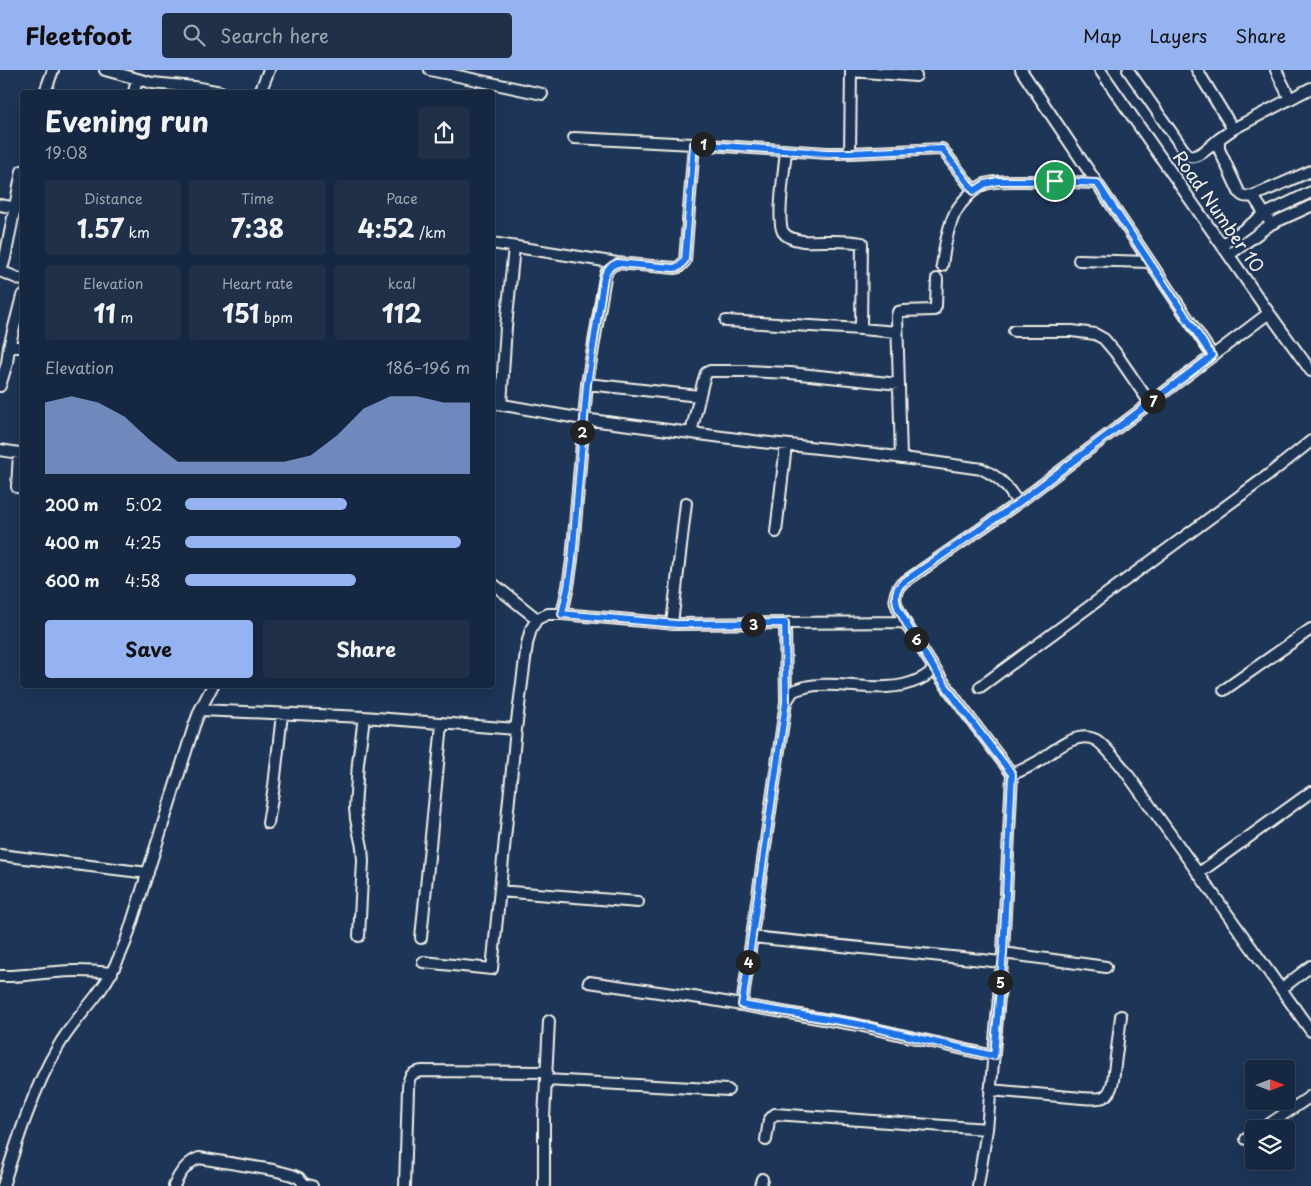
<!DOCTYPE html>
<html lang="en">
<head>
<meta charset="utf-8">
<style>
  :root { --surface:#162841; --page:#1f3048; --text:#f1f3f6; --muted:#9ea6b1; --line:#35445a; --accent:#95b2f1 }
  body { margin:0; font-family:"Playpen Sans",sans-serif; background:var(--page); color:var(--text); height:100vh; display:flex; flex-direction:column; font-size:19px; white-space:nowrap }
  * { box-sizing:border-box; margin:0 }
  p { font-size:16px; color:var(--muted) }
  .icon { flex:none; width:28px; height:28px; fill:none; stroke:currentColor; stroke-width:2; stroke-linecap:round; stroke-linejoin:round }
  .map { position:relative; flex:1; overflow:hidden }
  .details { position:absolute; left:20px; top:20px; width:475px; height:598px; display:flex; flex-direction:column; background:var(--surface); border-radius:5px; box-shadow:0 5px 20px #0002,0 0 0 1px var(--line) }
  .details>* { flex:none }
  .needle { width:32px; rotate:90deg }
  .controls { position:absolute; left:1245px; top:990px; display:grid; gap:10px }
  .controls a { display:grid; place-items:center; width:50px; height:50px; border-radius:5px; background:var(--surface); box-shadow:0 5px 20px #0002,0 0 0 1px var(--line); font-size:25px }
  .pin { position:absolute; display:grid; place-items:center; width:42px; height:42px; color:#fff; margin:-21px; border:2px solid #fff; border-radius:50%; box-shadow:0 1px 5px #0007 }
  .km { position:absolute; width:25px; height:25px; margin:-12px; border-radius:50%; background:#222; color:#fff; font-size:14px; line-height:25px; text-align:center }
  .round { display:grid; place-items:center; flex:none; width:52px; height:52px; border-radius:5px; background:var(--page) }
  .headline { display:flex; align-items:center; justify-content:space-between; height:85px; padding:0 25px }
  h1 { font-size:28px; font-weight:700; line-height:38px }
  .metrics { display:grid; grid-template-columns:repeat(3,1fr); gap:8px; height:85px; padding:5px 25px }
  .metrics div { display:grid; align-content:center; border-radius:5px; background:var(--page); text-align:center }
  .metrics b { font-size:25px; font-weight:700 }
  .metrics small { font-size:14px; font-weight:400 }
  .metrics p { font-size:14px }
  .chart { height:140px; padding:10px 25px }
  .chart p { display:flex; justify-content:space-between }
  .chart svg { width:100%; height:90px; margin-top:5px; fill:var(--accent); opacity:.7 }
  .primary-button { display:flex; gap:10px; margin-top:auto; padding:10px 25px }
  .primary-button a { flex:1; height:58px; border-radius:5px; background:var(--accent); color:#111; font-size:20px; font-weight:700; line-height:58px; text-align:center }
  .primary-button a+a { background:var(--page); color:var(--text) }
  ul { padding:0 25px; list-style:none; font-size:16px }
  li { display:grid; grid-template-columns:80px 60px 1fr; align-items:center; height:38px }
  li i { height:12px; border-radius:6px; background:var(--accent) }
  header { display:flex; align-items:center; gap:30px; box-sizing:border-box; height:70px; padding:0 25px; background:var(--accent); color:#111 }
  header strong { font-size:24px }
  nav { display:flex; gap:28px; margin-inline-start:auto; font-size:18px }
  .search { width:350px; height:45px; background:var(--page); display:flex; align-items:center; gap:12px; box-sizing:border-box; padding:0 18px; border-radius:5px; color:var(--muted); font-size:19px }
  .map>svg:first-child { display:block }
</style>
</head>
<body>
<header>
<strong>Fleetfoot</strong>
<div class="search"><svg class="icon" aria-label="search" viewBox="0 0 24 24"><circle cx="10" cy="10" r="6"/><path d="M15 15l6 6"/></svg>Search here</div>
<nav><a>Map</a><a>Layers</a><a>Share</a></nav>
</header>
<div class="map">
<svg width="1311" height="1116" viewBox="0 0 1311 1116">
  <rect width="100%" height="100%" fill="#1d3557"/>
  <filter id="ink" filterUnits="userSpaceOnUse"><feTurbulence type="fractalNoise" baseFrequency=".02" numOctaves="2"/><feDisplacementMap in="SourceGraphic" scale="10" xChannelSelector="R" yChannelSelector="G"/><feConvolveMatrix kernelMatrix="1 2 1 2 8 2 1 2 1" color-interpolation-filters="sRGB"/></filter>
  <g filter="url(#ink)">
    <g fill="none" stroke-linecap="round" stroke-linejoin="round">
      <defs>
        <path id="minor" d="M 105,0 L 152,13 L 194,17 L 221,22
          M 430,0 L 542,24
          M 1021,0 L 1213,286
          M 1100,0 L 1269,243 L 1311,301
          M 1128,0 L 1188,86 C 1199,89 1210,76 1219,69
          M 1197,0 L 1233,59
          M 1276,0 L 1290,29 L 1233,59 L 1219,69 L 1219,79 L 1239,122 C 1242,127 1246,127 1253,126 L 1311,101
          M 851,1 L 916,6
          M 45,22 L 53,0
          M 134,22 L 137,9
          M 260,22 L 269,0
          M 1290,29 L 1311,18
          M 574,68 L 694,74 L 827,83 L 850,83 L 942,79 L 974,121
          M 786,80 C 785,96 776,150 783,162 C 787,168 796,170 803,171 C 822,172 843,169 862,173 L 861,259
          M 850,83 L 851,0
          M 1253,126 L 1268,149
          M 0,135 L 22,139
          M 492,173 L 617,193
          M 1222,175 L 1265,144 L 1311,122
          M 1229,185 L 1271,154 L 1311,136
          M 1079,190 L 1150,192
          M 942,196 C 944,180 948,157 955,143 C 961,132 973,119 985,114 C 997,110 1011,111 1023,111 C 1048,111 1072,112 1097,113
          M 0,198 L 3,195 L 5,188 L 22,101
          M 0,201 L 22,210
          M 1269,243 L 1018,433 L 900,515 C 896,521 894,526 896,533 C 900,547 911,561 918,573 C 946,619 980,661 1012,704 C 1021,701 1029,697 1037,692 C 1052,683 1076,659 1096,670 C 1103,674 1117,691 1123,698 L 1311,961
          M 726,251 L 861,259 L 897,262
          M 1014,261 L 1072,261 L 1095,264 L 1104,269 L 1115,282 L 1150,333
          M 9,277 L 22,226
          M 587,314 L 699,326
          M 0,316 L 7,293 L 9,277 L 22,277
          M 492,333 L 583,349 L 761,372 L 875,384 L 982,399 C 1001,408 1007,416 1018,433
          M 501,335 L 506,257 L 514,177
          M 691,363 L 703,312 L 706,303 L 710,301 L 745,301 L 790,303 L 899,314
          M 0,380 L 19,383 L 17,417 L 22,418
          M 901,388 L 897,246 L 898,242 L 902,241 L 934,240 L 936,236 L 937,209
          M 776,462 L 786,375
          M 492,513 L 537,549
          M 562,544 L 568,517 L 572,490 L 587,314 L 605,207 C 607,199 610,196 617,193 L 675,198 L 679,197 L 685,191 L 694,74
          M 785,553 L 786,631
          M 672,554 L 686,433
          M 980,617 L 1267,406 L 1311,371
          M 1224,620 L 1311,559
          M 200,640 L 364,647 L 516,659
          M 268,753 L 274,716 L 282,644
          M 0,785 L 148,803
          M 1199,803 L 1311,722
          M 500,821 L 638,832
          M 359,866 L 363,791 L 362,777 L 356,749 L 355,738 L 358,693 L 364,647
          M 752,867 L 1002,892
          M 421,868 L 442,654
          M 1003,883 L 1106,897
          M 423,892 L 492,899 L 516,659 L 527,574 L 531,559 L 537,549 L 548,544 L 562,544 L 677,554 L 905,552
          M 0,906 C 19,907 37,903 56,902 C 75,900 93,901 112,903
          M 589,912 L 707,929 L 858,955 L 994,986
          M 1281,919 L 1311,896
          M 742,935 L 786,632 L 793,621 C 801,618 810,615 819,615 C 851,613 888,624 918,610 C 924,608 929,603 935,600
          M 546,1010 L 728,1020
          M 990,1020 L 1082,1028 C 1100,1029 1109,1031 1113,1011 L 1121,946
          M 1262,1059 L 1311,1026
          M 1246,1069 L 1254,1064
          M 766,1070 L 769,1050 L 775,1044 L 987,1059
          M 3,1116 C 17,1071 34,1017 58,977 C 69,957 86,940 99,922 C 111,906 119,889 126,871 L 194,656 L 200,640 L 213,615
          M 174,1116 C 179,1104 186,1093 199,1088 L 273,1100 L 292,1105 L 299,1108 L 304,1114 L 312,1116
          M 405,1116 L 408,1018 C 409,1006 410,1003 422,1001 L 547,1002
          M 544,1116 L 544,1048 L 549,951
          M 760,1116 L 762,1109
          M 978,1116 L 987,1059 L 1003,883 L 1012,704"/>
      </defs>
      <use href="#minor" stroke="#f4f1e8" stroke-width="14"/>
      <use href="#minor" stroke="#1d3557" stroke-width="10"/>
    </g>
  </g>
  <g fill="none" stroke-linecap="round" stroke-linejoin="round" filter="url(#ink)">
    <defs>
      <path id="route" d="M 694,74 L 827,83 L 850,83 L 942,79 L 974,121 L 985,114 L 998,111 L 1055,111 L 1097,113 L 1212,286 L 1018,433 L 905,511 C 895,518 894,526 898,538 C 929,598 971,651 1012,704 L 1003,883 L 994,986 L 858,954 L 742,935 L 786,632 L 785,553 L 677,554 L 562,544 L 568,517 L 572,490 L 587,314 L 604,207 C 607,199 610,196 617,193 L 674,198 L 679,197 L 685,190 Z"/>
    </defs>
    <use href="#route" stroke="#fff" stroke-width="10"/>
    <use href="#route" stroke="#1a73e8" stroke-width="6"/>
  </g>
  <g text-anchor="middle" stroke-width="4" stroke-linejoin="round" paint-order="stroke">
    <g font-size="18" fill="#f4f1e8" stroke="#1d3557">
      <text transform="translate(1218 142) rotate(55)" y="6">Road Number 10</text>
    </g>
  </g>
</svg>
<div class="controls">
<a><svg class="needle" viewBox="-14 -14 28 28"><path d="M0-13l5 13h-10z" fill="#e53935"/><path d="M0 13l5-13h-10z" fill="#9ea6b1"/></svg></a>
<a><svg class="icon" aria-label="layers" viewBox="0 0 24 24"><path d="M12 4l9 5-9 5-9-5zM3 14l9 5 9-5"/></svg></a>
</div>
<div class="pin" style="left:1055px;top:111px;background:#1e9e55"><svg class="icon" aria-label="arrive" viewBox="0 0 24 24"><path d="M6 21V4h12l-3 4 3 4H6"/></svg></div>
<b class="km" style="left:703px;top:74px">1</b>
<b class="km" style="left:582px;top:362px">2</b>
<b class="km" style="left:753px;top:554px">3</b>
<b class="km" style="left:748px;top:892px">4</b>
<b class="km" style="left:1000px;top:912px">5</b>
<b class="km" style="left:916px;top:569px">6</b>
<b class="km" style="left:1153px;top:331px">7</b>
<section class="details">
<div class="headline"><div><h1>Evening run</h1><p>19:08</p></div><a class="round"><svg class="icon" aria-label="share" viewBox="0 0 24 24"><path d="M12 15V3M7 8l5-5 5 5M5 13v7h14v-7"/></svg></a></div>
<div class="metrics">
<div><p>Distance</p><b>1.57<small> km</small></b></div>
<div><p>Time</p><b>7:38</b></div>
<div><p>Pace</p><b>4:52<small> /km</small></b></div>
</div>
<div class="metrics">
<div><p>Elevation</p><b>11<small> m</small></b></div>
<div><p>Heart rate</p><b>151<small> bpm</small></b></div>
<div><p>kcal</p><b>112</b></div>
</div>
<div class="chart"><p><span>Elevation</span>186–196 m</p>
<svg viewBox="0 0 160 44" preserveAspectRatio="none"><path d="M0 44V9L10 6L20 9L30 16L40 28L50 38L60 38L70 38L80 38L90 38L100 35L110 25L120 12L130 6L140 6L150 9L160 9V44z"/></svg>
</div>
<ul>
<li><b>200 m</b>5:02<i style="width:57%"></i></li>
<li><b>400 m</b>4:25<i style="width:97%"></i></li>
<li><b>600 m</b>4:58<i style="width:60%"></i></li>
</ul>
<div class="primary-button"><a>Save</a><a>Share</a></div>
</section>
</div>
</body>
</html>
